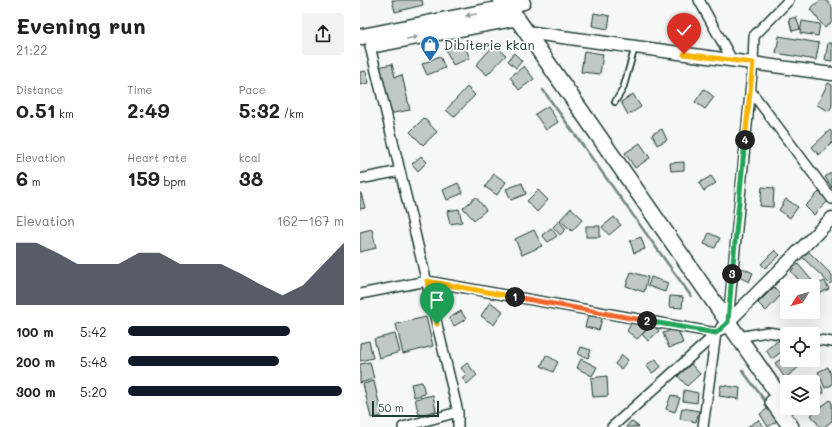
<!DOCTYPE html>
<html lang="en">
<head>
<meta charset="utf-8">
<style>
  :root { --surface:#fff; --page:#f2f2f2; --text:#202124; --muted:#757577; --accent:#111827 }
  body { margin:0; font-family:Mali,sans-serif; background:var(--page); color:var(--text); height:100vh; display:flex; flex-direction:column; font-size:15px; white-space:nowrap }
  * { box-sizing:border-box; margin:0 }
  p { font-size:13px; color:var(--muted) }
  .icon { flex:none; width:22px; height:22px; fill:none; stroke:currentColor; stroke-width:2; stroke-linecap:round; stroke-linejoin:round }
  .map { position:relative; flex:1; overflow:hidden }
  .drawer { display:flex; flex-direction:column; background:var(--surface); width:360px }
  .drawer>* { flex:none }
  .needle { width:26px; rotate:233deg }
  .fabs { position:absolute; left:420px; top:279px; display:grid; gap:8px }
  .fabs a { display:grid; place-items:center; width:40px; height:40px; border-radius:4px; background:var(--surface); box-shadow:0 4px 16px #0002; font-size:20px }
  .scale { position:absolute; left:12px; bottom:10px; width:67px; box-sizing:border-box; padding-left:4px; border:2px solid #1f3d34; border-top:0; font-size:11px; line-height:14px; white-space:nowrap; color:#1f3d34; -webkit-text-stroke:3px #fff; paint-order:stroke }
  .pin { position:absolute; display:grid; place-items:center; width:34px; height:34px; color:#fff; margin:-41px -17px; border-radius:50% 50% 50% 0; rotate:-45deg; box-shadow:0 0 4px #0007 }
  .pin .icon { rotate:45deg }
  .km { position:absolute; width:20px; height:20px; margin:-10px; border-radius:50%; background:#222; color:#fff; font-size:11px; line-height:20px; text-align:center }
  .round { display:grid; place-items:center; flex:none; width:42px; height:42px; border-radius:4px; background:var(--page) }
  .headline { display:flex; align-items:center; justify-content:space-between; height:68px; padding:0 16px }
  h1 { font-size:22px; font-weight:700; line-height:30px }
  .metrics { display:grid; grid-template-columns:repeat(3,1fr); gap:6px; height:68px; padding:4px 16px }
  .metrics div { display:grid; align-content:center }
  .metrics b { font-size:20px; font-weight:700 }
  .metrics small { font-size:11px; font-weight:400 }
  .metrics p { font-size:11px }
  .chart { height:112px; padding:8px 16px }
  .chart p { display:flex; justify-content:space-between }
  .chart svg { width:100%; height:72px; margin-top:4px; fill:var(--accent); opacity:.7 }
  ul { padding:0 16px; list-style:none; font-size:13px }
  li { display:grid; grid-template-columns:64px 48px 1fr; align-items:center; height:30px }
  li i { height:10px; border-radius:5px; background:var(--accent) }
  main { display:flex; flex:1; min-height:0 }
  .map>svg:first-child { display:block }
</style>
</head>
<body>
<main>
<section class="drawer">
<div class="headline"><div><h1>Evening run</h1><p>21:22</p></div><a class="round"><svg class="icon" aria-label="share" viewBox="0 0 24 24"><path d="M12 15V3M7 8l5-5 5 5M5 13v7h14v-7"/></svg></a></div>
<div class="metrics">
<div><p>Distance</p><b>0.51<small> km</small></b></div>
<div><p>Time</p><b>2:49</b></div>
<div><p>Pace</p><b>5:32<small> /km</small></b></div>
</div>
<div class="metrics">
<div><p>Elevation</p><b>6<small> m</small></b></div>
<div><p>Heart rate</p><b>159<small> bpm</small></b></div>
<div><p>kcal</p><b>38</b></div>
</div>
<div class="chart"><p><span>Elevation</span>162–167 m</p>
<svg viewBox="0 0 160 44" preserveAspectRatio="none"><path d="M0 44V6L10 6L20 12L30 19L40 19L50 19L60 12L70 12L80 19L90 19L100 19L110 25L120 32L130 38L140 32L150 19L160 6V44z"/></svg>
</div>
<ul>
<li><b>100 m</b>5:42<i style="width:75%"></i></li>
<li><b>200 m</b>5:48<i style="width:70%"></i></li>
<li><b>300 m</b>5:20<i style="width:99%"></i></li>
</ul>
</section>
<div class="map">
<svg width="472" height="427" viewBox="0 0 472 427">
  <rect width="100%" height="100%" fill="#f6f7f7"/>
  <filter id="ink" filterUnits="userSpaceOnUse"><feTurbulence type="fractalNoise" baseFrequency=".025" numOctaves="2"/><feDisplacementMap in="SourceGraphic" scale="8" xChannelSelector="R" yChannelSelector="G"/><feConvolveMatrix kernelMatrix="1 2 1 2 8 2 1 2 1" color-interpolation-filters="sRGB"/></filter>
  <g filter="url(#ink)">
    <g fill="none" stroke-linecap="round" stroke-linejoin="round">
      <path stroke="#72857f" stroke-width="2.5" d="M 183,90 L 331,296
        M 382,370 L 408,405"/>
    </g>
    <path fill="#c0c9c6" stroke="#1f3d34" d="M 32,0 L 62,0 L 63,5 L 35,12 Z
      M 460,0 L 466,0 L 472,7 L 472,22 L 465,28 L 450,9 Z
      M 234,13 L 250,16 L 248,29 L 232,26 Z
      M 436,17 L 440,29 L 432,31 L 429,19 Z
      M 315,20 L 335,20 L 335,37 L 316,37 Z
      M 442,21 L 460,24 L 458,36 L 440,33 Z
      M 419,36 L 459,43 L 456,60 L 416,53 Z
      M 103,43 L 110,58 L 93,65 L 86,50 Z
      M 468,43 L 472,43 L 472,61 L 465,60 Z
      M 134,45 L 146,55 L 127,75 L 116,65 Z
      M 224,51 L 243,54 L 240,74 L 221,72 Z
      M 154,53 L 162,61 L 156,68 L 148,61 Z
      M 80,56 L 85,68 L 67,75 L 62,64 Z
      M 32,64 L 35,77 L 42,75 L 50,110 L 28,114 L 18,67 Z
      M 164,66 L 174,79 L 159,90 L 150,77 Z
      M 6,71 L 9,83 L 0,85 L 0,72 Z
      M 468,83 L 472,85 L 472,106 L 469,111 L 457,105 Z
      M 107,87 L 115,95 L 94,117 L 86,110 Z
      M 344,89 L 354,97 L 345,109 L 335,102 Z
      M 273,94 L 281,107 L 268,115 L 261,102 Z
      M 188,106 L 198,122 L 186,130 L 175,114 Z
      M 64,118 L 77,132 L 63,145 L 50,132 Z
      M 302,129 L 307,140 L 297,145 L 292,134 Z
      M 470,130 L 472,133 L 472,143 L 459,155 L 452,147 Z
      M 280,143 L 290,158 L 275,168 L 265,153 Z
      M 61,156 L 67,162 L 58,171 L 52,164 Z
      M 324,162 L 324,170 L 311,171 L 310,163 Z
      M 472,172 L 472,188 L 465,177 Z
      M 134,174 L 146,182 L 137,195 L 125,187 Z
      M 351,176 L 356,183 L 344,191 L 339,183 Z
      M 98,183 L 103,193 L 87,200 L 83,190 Z
      M 162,183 L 166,194 L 151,200 L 146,189 Z
      M 402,187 L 414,188 L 413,207 L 400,206 Z
      M 178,190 L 188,200 L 177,212 L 167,201 Z
      M 459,192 L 468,201 L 454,215 L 445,206 Z
      M 0,193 L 1,193 L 5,208 L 0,209 Z
      M 116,197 L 126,210 L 114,220 L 103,208 Z
      M 426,199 L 438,207 L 430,218 L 419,210 Z
      M 211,208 L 223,219 L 212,231 L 200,220 Z
      M 99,209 L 102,222 L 90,224 L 87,211 Z
      M 254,217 L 261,225 L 249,235 L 242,227 Z
      M 199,221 L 206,229 L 200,235 L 193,227 Z
      M 226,226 L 240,226 L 240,237 L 226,237 Z
      M 191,228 L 197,236 L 188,242 L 182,235 Z
      M 12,229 L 16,248 L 0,252 L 0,232 Z
      M 174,230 L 182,246 L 162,255 L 155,239 Z
      M 349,233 L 360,238 L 355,248 L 344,244 Z
      M 281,237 L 285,249 L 274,253 L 270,241 Z
      M 415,250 L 420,255 L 405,268 L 401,264 Z
      M 448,251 L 472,275 L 472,282 L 470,284 L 442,257 Z
      M 438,264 L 454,283 L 451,286 L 444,286 L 431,271 Z
      M 382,268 L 393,273 L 389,282 L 377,276 Z
      M 271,272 L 288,277 L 284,292 L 266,286 Z
      M 291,277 L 308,283 L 305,292 L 288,286 Z
      M 465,281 L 469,289 L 457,295 L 453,286 Z
      M 414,287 L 421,295 L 406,311 L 398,303 Z
      M 310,296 L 323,297 L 322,308 L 309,307 Z
      M 130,302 L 143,311 L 134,325 L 121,316 Z
      M 101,311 L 106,319 L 94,326 L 89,318 Z
      M 229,312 L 243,315 L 239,330 L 225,327 Z
      M 66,317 L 73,346 L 43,354 L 36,324 Z
      M 274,318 L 293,324 L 277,339 L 267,331 Z
      M 293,324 L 299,331 L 288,341 L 282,334 Z
      M 317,328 L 323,343 L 309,348 L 303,333 Z
      M 35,334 L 40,352 L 19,358 L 14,339 Z
      M 419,340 L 425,349 L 412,359 L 406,350 Z
      M 9,341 L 13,358 L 0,361 L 0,343 Z
      M 221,347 L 231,350 L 228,358 L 218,354 Z
      M 186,355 L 198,362 L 193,372 L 181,366 Z
      M 262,355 L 268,360 L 261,369 L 255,364 Z
      M 427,355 L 427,360 L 432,360 L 438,368 L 425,378 L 415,363 Z
      M 221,359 L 237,367 L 232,376 L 217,368 Z
      M 296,359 L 301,367 L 292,373 L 286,365 Z
      M 10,362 L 14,379 L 0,383 L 0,364 Z
      M 107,363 L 117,375 L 107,384 L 102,378 L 106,374 L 101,368 Z
      M 331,364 L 340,374 L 327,386 L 318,376 Z
      M 468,367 L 472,377 L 472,385 L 465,388 L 458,372 Z
      M 247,376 L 248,396 L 233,397 L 231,378 Z
      M 14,381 L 22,416 L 11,418 L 3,384 Z
      M 459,381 L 464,393 L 453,398 L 453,383 Z
      M 62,382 L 65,394 L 54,397 L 51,384 Z
      M 361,385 L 380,388 L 379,399 L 359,396 Z
      M 324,390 L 338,393 L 337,403 L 323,401 Z
      M 73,395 L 76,411 L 59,415 L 55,399 Z
      M 311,395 L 320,398 L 315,412 L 306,409 Z
      M 470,400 L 472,403 L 472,421 L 464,427 L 460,427 L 451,415 Z
      M 322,408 L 339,411 L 336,422 L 320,419 Z
      M 408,408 L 417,421 L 408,427 L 400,414 Z
      M 399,420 L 404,427 L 387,427 Z
      M 271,421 L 279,427 L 266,427 Z"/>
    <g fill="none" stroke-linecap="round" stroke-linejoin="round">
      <defs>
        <path id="service" d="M 255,102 L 263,89 L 275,47"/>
        <path id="minor" d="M 339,0 L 372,60
          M 10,46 L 98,412 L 98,427
          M 390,90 L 472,199
          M 0,179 L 40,171
          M 0,294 L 67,281 L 356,333 L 343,427
          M 368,321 L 393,63 L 394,36 L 429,0
          M 378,337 L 407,332 L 427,335
          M 453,339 L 472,342
          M 43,427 L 98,412
          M 252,427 L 358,332"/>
        <path id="tertiary" d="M 140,0 L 149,7 L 164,3
          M 166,32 L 472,74
          M 362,328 L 472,218"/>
        <path id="trunk" d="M 0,37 L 149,7 L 427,407
          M 18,44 L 156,18
          M 413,402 L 431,427"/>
      </defs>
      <use href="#service" stroke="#1f3d34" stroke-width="8"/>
      <use href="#minor" stroke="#1f3d34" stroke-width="12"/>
      <use href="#tertiary" stroke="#1f3d34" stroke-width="15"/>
      <use href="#trunk" stroke="#1f3d34" stroke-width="18"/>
      <use href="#service" stroke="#fff" stroke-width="4.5"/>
      <use href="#minor" stroke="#fff" stroke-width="9"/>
      <use href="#tertiary" stroke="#fff" stroke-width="12"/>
      <use href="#trunk" stroke="#fff" stroke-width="15"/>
    </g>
    <defs><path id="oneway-solid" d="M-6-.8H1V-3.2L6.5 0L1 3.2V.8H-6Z"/></defs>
    <g fill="#8f9e9a">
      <use href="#oneway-solid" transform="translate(111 15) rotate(168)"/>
      <use href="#oneway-solid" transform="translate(52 38) rotate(-11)"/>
    </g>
  </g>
  <g fill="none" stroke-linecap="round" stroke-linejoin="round" filter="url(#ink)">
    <defs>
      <path id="split-1" d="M 77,324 L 67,281 L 155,297"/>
      <path id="split-2" d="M 155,297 L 287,321"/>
      <path id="split-3" d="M 287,321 L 356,333 L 368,322 L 372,274"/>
      <path id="split-4" d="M 372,274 L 385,140"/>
      <path id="split-5" d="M 324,54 L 393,63 L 385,140"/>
    </defs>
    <use href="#split-1" stroke="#fff" stroke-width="8"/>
    <use href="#split-2" stroke="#fff" stroke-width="8"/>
    <use href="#split-3" stroke="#fff" stroke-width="8"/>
    <use href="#split-4" stroke="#fff" stroke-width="8"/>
    <use href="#split-5" stroke="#fff" stroke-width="8"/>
    <use href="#split-1" stroke="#f5b400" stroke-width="5"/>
    <use href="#split-2" stroke="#f0652b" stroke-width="5"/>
    <use href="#split-3" stroke="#22a559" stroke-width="5"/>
    <use href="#split-4" stroke="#22a559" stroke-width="5"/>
    <use href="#split-5" stroke="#f5b400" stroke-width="5"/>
  </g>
  <defs>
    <symbol id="shop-pin" viewBox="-11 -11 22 30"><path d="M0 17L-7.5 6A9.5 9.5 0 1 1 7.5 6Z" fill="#1f6fb2" stroke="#fff"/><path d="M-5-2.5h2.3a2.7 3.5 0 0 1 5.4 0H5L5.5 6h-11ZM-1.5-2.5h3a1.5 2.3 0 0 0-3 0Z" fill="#fff"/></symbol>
  </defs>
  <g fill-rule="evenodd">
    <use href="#shop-pin" x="59" y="34" width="22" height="30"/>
  </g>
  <g text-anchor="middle" stroke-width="3.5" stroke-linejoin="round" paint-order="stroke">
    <g font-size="13" fill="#1f3d34" stroke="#fff" text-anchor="start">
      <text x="84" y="50">Dibiterie kkan</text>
    </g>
  </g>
</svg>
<div class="fabs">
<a><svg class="needle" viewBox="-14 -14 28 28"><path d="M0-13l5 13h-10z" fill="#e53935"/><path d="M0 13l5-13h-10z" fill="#757577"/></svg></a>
<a><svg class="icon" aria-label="locate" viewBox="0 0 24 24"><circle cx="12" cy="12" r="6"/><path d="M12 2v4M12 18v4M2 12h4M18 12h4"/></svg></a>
<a><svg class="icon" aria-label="layers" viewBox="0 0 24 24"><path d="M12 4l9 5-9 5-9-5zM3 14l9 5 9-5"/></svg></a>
</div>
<div class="scale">50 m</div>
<div class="pin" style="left:77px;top:324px;background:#1e9e55"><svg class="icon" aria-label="arrive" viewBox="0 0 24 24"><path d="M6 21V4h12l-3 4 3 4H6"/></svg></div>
<div class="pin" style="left:324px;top:54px;background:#d93025"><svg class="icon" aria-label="check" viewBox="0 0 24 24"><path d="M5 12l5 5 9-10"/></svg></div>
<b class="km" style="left:155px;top:297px">1</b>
<b class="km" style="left:287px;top:321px">2</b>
<b class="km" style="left:372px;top:274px">3</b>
<b class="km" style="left:385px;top:140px">4</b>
</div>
</main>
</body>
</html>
